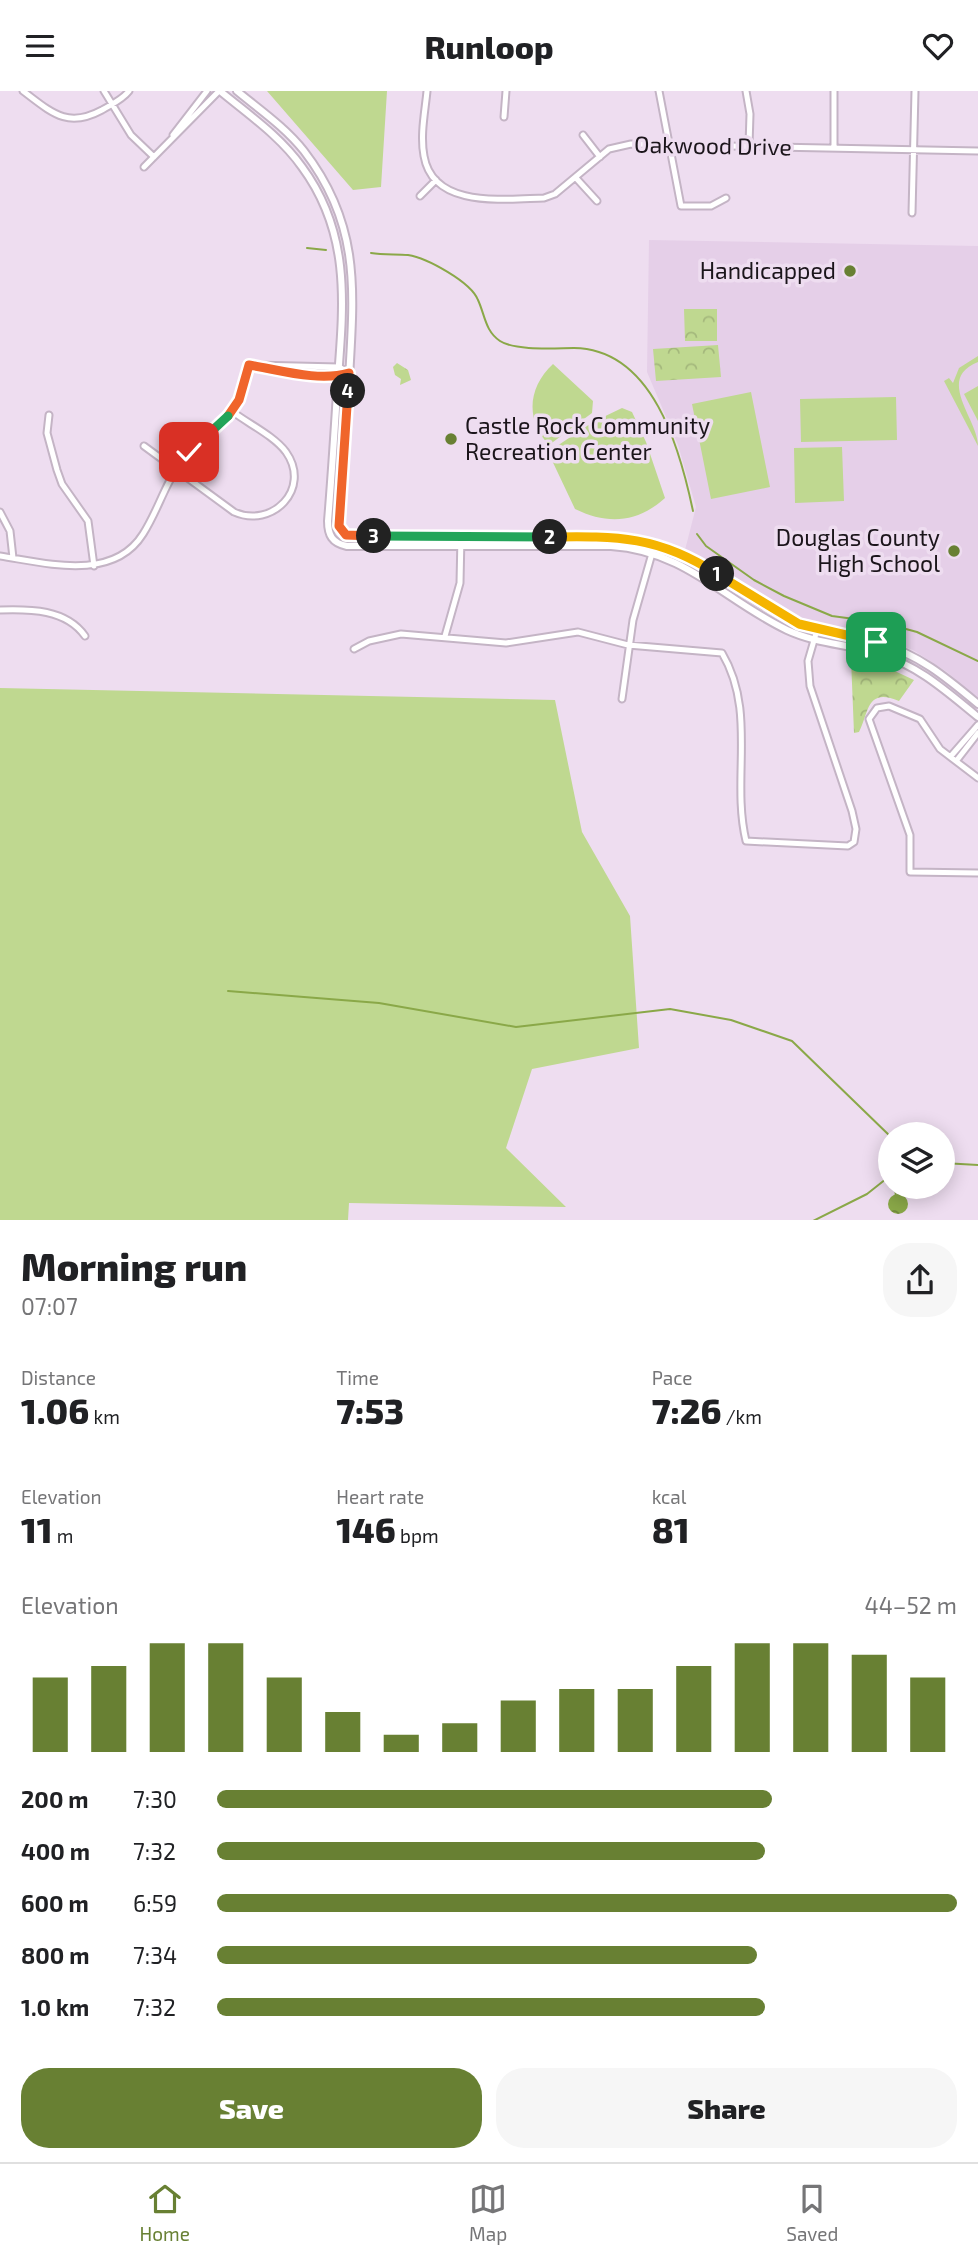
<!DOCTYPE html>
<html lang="en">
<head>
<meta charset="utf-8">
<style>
  :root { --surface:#fff; --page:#f6f6f6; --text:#202124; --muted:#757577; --line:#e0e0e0; --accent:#688033 }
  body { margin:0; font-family:"Exo 2",sans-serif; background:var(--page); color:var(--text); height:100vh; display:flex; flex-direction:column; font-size:26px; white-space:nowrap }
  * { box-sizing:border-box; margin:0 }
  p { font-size:23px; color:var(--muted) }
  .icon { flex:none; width:38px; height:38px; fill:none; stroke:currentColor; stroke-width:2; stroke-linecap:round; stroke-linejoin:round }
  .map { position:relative; height:1129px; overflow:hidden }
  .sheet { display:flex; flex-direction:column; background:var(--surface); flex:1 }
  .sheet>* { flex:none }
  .controls { position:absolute; left:878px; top:1031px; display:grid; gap:14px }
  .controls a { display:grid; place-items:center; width:77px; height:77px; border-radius:50%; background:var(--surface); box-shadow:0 4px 18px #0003; font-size:35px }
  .pin { position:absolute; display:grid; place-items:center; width:60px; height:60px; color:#fff; margin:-30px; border-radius:14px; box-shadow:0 4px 10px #0006 }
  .km { position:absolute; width:35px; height:35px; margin:-18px; border-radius:50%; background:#222; color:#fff; font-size:19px; line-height:35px; text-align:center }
  .round { display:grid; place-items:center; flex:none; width:74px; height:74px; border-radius:28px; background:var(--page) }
  .overview { display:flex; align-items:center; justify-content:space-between; height:119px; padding:0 21px }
  h1 { font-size:38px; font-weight:800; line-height:52px }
  .figures { display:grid; grid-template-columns:repeat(3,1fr); gap:10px; height:119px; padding:7px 21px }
  .figures div { display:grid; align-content:center }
  .figures b { font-size:35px; font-weight:800 }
  .figures small { font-size:19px; font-weight:400 }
  .figures p { font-size:19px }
  .chart { height:196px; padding:14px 21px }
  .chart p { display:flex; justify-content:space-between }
  .chart svg { width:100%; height:126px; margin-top:7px; stroke:var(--accent); stroke-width:6 }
  .cta { display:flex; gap:14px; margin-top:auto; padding:14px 21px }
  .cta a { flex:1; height:80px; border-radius:28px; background:var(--accent); color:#fff; font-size:28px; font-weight:800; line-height:80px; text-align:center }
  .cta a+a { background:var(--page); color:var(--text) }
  ul { padding:0 21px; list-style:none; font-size:23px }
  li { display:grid; grid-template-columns:112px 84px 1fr; align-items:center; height:52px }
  li i { height:18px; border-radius:9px; background:var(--accent) }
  header { display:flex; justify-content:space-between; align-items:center; height:91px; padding:0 21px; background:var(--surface); font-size:32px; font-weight:800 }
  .dock { display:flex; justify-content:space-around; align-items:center; height:98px; border-top:2px solid var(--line); background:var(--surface); font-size:19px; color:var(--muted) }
  .dock a { display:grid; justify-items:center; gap:4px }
  .dock .current { color:var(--accent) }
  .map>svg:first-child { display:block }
</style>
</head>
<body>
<header><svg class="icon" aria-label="menu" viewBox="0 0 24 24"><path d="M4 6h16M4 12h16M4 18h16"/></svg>Runloop<svg class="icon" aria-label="heart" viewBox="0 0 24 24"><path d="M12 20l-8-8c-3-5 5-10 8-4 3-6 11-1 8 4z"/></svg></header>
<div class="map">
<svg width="978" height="1130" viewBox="0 0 978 1130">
  <defs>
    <pattern id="park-crowns" width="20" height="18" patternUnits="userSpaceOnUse" patternTransform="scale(1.75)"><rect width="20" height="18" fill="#bfd890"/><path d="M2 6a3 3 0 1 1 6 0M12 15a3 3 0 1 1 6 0" fill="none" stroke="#a4b87c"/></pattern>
    <pattern id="water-ripples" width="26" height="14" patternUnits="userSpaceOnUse" patternTransform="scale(1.75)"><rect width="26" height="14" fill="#8aa848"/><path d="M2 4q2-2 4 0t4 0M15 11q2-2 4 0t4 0" fill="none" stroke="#70883b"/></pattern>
  </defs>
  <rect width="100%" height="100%" fill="#eeddf0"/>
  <path fill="#e5cfe8" d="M 649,149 L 978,155 L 978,608 L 947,581 L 913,559 L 882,548 L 801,529 L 685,459 L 696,416 L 678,354 L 647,281 Z"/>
  <path fill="#bfd890" d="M 267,0 L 387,0 L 381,96 L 353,99 Z
    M 978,265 L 978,271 C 935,288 978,328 978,355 L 944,290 L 949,287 L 953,292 L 959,277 Z
    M 553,273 L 593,310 L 592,322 L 549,354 C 525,329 528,296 553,273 Z
    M 978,295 L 978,330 L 964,303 Z
    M 751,301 L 770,396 L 711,408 L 692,313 Z
    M 896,306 L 897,349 L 801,351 L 800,308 Z
    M 622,317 L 632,321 L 646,351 L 665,407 C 637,432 608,434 575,418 L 548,361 L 593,331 Z
    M 842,356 L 844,410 L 795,412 L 794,357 Z
    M 0,597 L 555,609 L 582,741 L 630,825 L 639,957 L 532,978 L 506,1057 L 566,1116 L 349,1112 L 348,1129 L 0,1129 Z"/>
  <path fill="url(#park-crowns)" d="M 684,218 L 717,218 L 717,250 L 685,250 Z
    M 718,254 L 721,286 L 656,290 L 653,258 Z
    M 397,272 L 408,279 L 411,289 L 400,294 L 401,288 L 395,284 L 393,276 Z
    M 851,568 L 884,575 L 914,589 L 899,610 C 866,596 869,622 859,641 L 854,642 Z"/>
  <path fill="url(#water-ripples)" d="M888 1113a10 10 0 1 1 20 0a10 10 0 1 1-20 0Z"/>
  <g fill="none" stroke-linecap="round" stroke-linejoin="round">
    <path stroke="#8aa848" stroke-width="2" d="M 307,157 L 326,159
      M 371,162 C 383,164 396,163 408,164 C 427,167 471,191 478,209 C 485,224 485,240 500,250 C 515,260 556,257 574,257 C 653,258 680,358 693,420
      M 697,443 L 706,455 L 754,489 L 784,505 L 832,525 L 884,532 L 917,541 L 978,570
      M 228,900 L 379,912 L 516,936 L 670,918 L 731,929 L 792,950 L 891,1046
      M 943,1072 L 978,1074
      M 895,1096 L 896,1106
      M 813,1130 L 867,1103 L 891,1084"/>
    <defs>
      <path id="minor" d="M 23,0 C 51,21 67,38 102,19 C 112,13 122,9 129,0
        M 104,0 L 131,44 L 154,66
        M 427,0 C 425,21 420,44 424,65 C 433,118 505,108 544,107 L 555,103 L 609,58 L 631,53 L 978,60
        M 659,0 L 681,115 L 711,115 L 726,107
        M 746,0 L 750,23 L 749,55
        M 504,26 L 506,0
        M 173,44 L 207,0
        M 583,44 L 600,66
        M 834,56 L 834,0
        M 144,76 L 219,0
        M 576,87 L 597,110
        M 420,105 L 436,89
        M 912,122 L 915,0
        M 249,274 L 339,276 L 349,282
        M 262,277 L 339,285 L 349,282
        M 49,324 L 47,342 L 57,379 L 62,393 L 88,430 L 94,475
        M 144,355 L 234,421 C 272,438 312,398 286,361 C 274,345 249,333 233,321
        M 0,421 L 10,440 L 13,467
        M 0,465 C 46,472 113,491 143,443 C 159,418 165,391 184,368 C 216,327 236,335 249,274
        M 0,519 C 30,518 66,518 85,545
        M 445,545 L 460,492 L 461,445
        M 354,558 L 369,550 L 401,543 L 506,552 L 578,541 L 628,554 L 722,562 C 757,621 731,687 746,750 L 848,755 L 854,751 L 856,738 L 852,720 L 810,595 L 808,570 L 817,539
        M 622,608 L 633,529 L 655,452
        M 951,665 L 978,634
        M 957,669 L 978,642
        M 978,687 L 940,658 L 920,628 L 889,615 L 877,617 L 869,628 L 910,744 L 910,781 L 978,782"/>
      <path id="tertiary" d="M 220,0 C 249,24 280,45 302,76 C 350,141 344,210 338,286 C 335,334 332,382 328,430 C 328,444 332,452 347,455 L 611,455 C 686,460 724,509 787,539 C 817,553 849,553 880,563 C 919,575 947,601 978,626
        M 237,0 C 260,19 285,36 304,60 C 361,134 354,200 349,287 C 346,335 342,383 339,430 L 344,443 L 617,446 C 688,450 733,502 794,531 C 821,543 850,544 878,552 C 917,562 947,587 978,613"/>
    </defs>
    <use href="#minor" stroke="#c4b4c5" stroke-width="9"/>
    <use href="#tertiary" stroke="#c4b4c5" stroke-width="10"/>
    <use href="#minor" stroke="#fff" stroke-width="5"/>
    <use href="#tertiary" stroke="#fff" stroke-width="6"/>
  </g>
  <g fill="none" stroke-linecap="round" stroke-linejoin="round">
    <defs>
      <path id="split-1" d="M 717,483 L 799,533 L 876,551"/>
      <path id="split-2" d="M 550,446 C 617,445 659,445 717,483"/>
      <path id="split-3" d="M 374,445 L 550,446"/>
      <path id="split-4" d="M 348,300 L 339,435 L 346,444 L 374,445"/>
      <path id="split-5" d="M 228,325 L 239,309 L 249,274 C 280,279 319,291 349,282 L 348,300"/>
      <path id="split-6" d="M 189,361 L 228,325"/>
    </defs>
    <use href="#split-1" stroke="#fff" stroke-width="14"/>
    <use href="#split-2" stroke="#fff" stroke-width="14"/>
    <use href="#split-3" stroke="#fff" stroke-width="14"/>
    <use href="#split-4" stroke="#fff" stroke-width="14"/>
    <use href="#split-5" stroke="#fff" stroke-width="14"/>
    <use href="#split-6" stroke="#fff" stroke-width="14"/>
    <use href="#split-1" stroke="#f5b400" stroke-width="9"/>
    <use href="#split-2" stroke="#f5b400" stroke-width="9"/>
    <use href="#split-3" stroke="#22a559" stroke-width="9"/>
    <use href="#split-4" stroke="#f0652b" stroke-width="9"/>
    <use href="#split-5" stroke="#f0652b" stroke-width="9"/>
    <use href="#split-6" stroke="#22a559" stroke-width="9"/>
  </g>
  <g fill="#688033" stroke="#eeddf0" stroke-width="2.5">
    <circle cx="850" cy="180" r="7"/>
    <circle cx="451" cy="348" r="7"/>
    <circle cx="954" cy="460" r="7"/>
  </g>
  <g text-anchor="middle" stroke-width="7" stroke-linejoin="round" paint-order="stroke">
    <g font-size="23" fill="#1b151b" stroke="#eeddf0">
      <text transform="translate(713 55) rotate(1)" y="8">Oakwood Drive</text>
    </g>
    <g font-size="23" fill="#1b151b" stroke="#eeddf0" text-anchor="end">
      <text x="836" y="188">Handicapped</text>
      <text x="465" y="343" text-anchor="start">Castle Rock Community<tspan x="465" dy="26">Recreation Center</tspan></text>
      <text x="940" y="455">Douglas County<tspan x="940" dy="26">High School</tspan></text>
    </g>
  </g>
</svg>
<div class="controls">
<a><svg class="icon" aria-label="layers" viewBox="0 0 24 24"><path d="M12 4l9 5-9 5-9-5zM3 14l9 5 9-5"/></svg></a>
</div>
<div class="pin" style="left:876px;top:551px;background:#1e9e55"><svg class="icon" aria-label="arrive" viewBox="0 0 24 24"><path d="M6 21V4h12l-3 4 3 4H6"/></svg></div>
<div class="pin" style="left:189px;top:361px;background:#d93025"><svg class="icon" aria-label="check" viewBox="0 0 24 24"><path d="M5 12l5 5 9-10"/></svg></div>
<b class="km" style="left:717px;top:483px">1</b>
<b class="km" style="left:550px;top:446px">2</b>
<b class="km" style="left:374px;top:445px">3</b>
<b class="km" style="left:348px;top:300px">4</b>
</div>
<section class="sheet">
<div class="overview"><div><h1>Morning run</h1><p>07:07</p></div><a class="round"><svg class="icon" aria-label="share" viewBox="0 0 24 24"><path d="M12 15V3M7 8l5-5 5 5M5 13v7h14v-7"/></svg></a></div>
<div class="figures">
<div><p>Distance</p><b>1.06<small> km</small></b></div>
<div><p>Time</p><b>7:53</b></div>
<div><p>Pace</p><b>7:26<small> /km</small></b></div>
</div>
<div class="figures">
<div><p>Elevation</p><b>11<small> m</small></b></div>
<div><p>Heart rate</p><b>146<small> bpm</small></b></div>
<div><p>kcal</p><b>81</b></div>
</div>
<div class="chart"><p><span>Elevation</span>44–52 m</p>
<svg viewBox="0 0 160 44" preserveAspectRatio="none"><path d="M5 44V18M15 44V14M25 44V6M35 44V6M45 44V18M55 44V30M65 44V38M75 44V34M85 44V26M95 44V22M105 44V22M115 44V14M125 44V6M135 44V6M145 44V10M155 44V18"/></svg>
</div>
<ul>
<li><b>200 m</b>7:30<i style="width:75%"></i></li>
<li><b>400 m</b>7:32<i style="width:74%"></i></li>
<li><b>600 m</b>6:59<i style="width:100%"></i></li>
<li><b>800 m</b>7:34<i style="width:73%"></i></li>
<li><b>1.0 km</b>7:32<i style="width:74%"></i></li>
</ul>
<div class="cta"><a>Save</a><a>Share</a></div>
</section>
<nav class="dock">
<a class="current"><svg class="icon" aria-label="home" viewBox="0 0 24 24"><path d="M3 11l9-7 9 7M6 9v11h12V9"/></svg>Home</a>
<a><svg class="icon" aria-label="map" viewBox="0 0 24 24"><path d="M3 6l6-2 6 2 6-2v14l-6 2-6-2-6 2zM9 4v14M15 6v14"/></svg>Map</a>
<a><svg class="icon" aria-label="saved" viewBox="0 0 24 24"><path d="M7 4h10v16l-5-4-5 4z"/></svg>Saved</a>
</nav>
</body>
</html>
